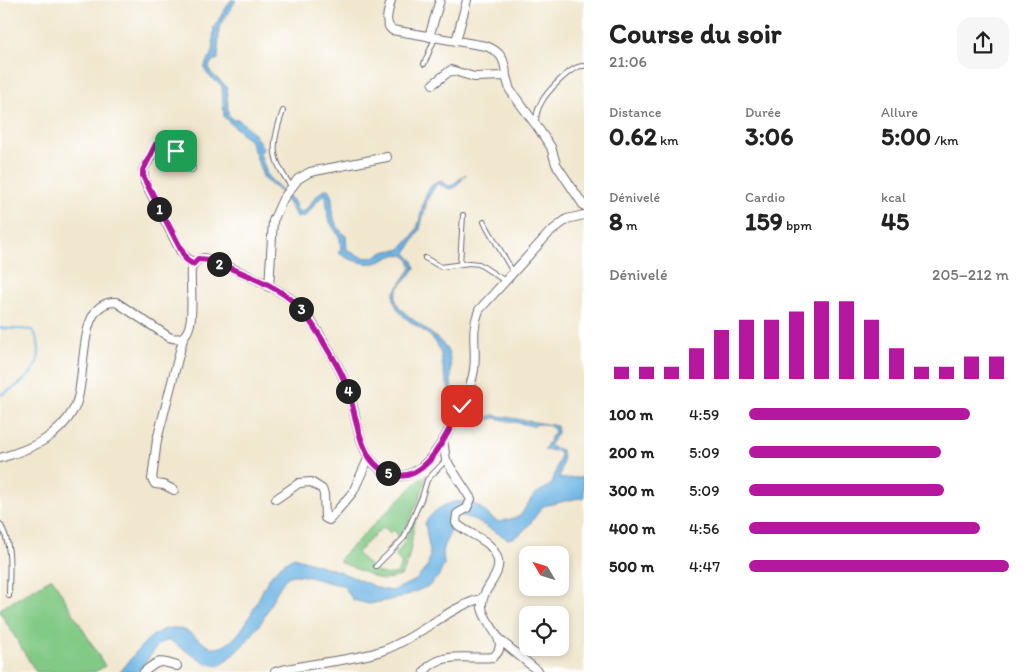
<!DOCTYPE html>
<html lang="fr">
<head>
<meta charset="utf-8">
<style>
  :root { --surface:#fff; --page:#f6f6f6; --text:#222; --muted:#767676; --accent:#b5179e }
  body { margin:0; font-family:Itim,sans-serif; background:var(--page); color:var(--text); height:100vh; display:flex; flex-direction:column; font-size:19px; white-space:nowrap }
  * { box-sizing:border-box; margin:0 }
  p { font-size:16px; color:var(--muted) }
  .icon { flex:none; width:28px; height:28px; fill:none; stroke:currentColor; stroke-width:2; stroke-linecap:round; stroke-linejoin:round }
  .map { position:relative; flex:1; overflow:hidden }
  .details { display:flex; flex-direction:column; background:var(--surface); width:450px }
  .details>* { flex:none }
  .needle { width:32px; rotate:308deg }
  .controls { position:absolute; left:519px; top:546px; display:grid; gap:10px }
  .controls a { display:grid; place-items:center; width:50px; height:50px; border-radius:10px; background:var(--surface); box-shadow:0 2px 8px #0003; font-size:25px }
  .pin { position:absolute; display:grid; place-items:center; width:42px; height:42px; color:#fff; margin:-21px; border-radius:10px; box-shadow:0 2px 8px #0006 }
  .km { position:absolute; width:25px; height:25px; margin:-12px; border-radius:50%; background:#222; color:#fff; font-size:14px; line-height:25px; text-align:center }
  .round { display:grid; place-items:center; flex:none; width:52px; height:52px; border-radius:15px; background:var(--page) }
  .head { display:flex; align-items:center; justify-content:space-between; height:85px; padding:0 25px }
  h1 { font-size:28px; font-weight:700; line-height:38px }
  .figures { display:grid; grid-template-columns:repeat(3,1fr); gap:8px; height:85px; padding:5px 25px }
  .figures div { display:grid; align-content:center }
  .figures b { font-size:25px; font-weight:700 }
  .figures small { font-size:14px; font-weight:400 }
  .figures p { font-size:14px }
  .chart { height:140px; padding:10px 25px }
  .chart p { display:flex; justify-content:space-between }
  .chart svg { width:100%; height:90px; margin-top:5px; stroke:var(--accent); stroke-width:6 }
  ul { padding:0 25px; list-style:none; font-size:16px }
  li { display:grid; grid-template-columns:80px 60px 1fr; align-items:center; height:38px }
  li i { height:12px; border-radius:6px; background:var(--accent) }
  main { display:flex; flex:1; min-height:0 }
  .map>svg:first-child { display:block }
</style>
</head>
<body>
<main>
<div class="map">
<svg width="584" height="672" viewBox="0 0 584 672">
  <rect width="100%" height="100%" fill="#fff"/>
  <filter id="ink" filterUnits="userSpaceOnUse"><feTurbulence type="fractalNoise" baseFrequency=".02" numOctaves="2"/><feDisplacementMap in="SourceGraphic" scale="10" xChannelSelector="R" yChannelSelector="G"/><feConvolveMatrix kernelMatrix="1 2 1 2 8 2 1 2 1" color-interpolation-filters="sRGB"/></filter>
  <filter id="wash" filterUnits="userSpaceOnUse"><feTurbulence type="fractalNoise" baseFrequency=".0096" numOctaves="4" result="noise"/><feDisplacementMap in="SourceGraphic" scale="20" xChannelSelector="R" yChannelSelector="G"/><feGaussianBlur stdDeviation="1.12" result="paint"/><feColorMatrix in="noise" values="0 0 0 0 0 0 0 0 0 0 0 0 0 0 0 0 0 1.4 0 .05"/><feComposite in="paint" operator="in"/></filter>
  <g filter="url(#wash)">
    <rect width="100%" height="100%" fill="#f1e7cf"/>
    <path fill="#81c985" stroke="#527660" d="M 427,475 L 420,498 L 401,538 L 397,538 L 397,533 L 393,530 L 390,533 L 385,528 L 382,528 L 357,553 C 370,566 378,579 397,573 L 402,563 L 395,556 C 408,541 410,523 420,507 C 410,528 414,557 401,576 L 382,580 L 340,562 L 341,557 L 418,481 Z
      M 52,578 L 105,666 L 95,672 L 36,672 L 0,612 L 0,609 Z"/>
    <path fill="#6bb3e3" stroke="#466a8f" d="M 231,0 L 236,0 L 219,28 L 218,59 L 212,61 L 209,67 L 211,73 L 227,87 L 228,114 L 235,121 L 236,118 C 248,126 257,136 263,149 L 260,153 L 268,177 L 293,200 L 299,213 C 310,211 314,193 326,189 L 330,190 C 336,210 327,219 346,236 L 347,250 C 380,268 371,249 399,250 C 405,244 414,236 417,228 C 423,214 422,183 441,181 L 446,185 L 451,186 L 466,174 L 455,188 L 449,189 L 437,183 L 427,200 L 420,229 L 406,253 L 413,261 L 415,268 C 409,279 393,287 396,301 C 399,314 435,332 446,348 C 454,362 449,376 452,390 C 454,400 462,414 468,421 L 474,422 L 494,415 L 557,426 L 558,432 L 549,446 L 562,450 L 563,461 L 559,479 L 584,477 L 584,499 L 579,498 L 543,506 C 534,517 524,537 508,539 L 473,519 L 451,513 L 450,533 L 443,547 L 444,565 L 438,577 L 429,586 L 400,598 L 369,604 L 353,600 L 343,585 C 327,584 307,574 294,575 C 285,576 282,584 278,590 C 271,600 268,611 262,621 C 251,638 235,654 219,666 L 205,663 L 169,640 L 159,644 L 138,672 L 120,672 C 136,654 157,617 186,631 C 196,635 202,644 212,648 C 242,650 257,596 270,577 C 276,568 285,562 294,557 L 338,571 L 381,589 L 392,591 L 416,580 L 428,566 L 430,552 L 425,523 C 437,504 461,494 481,508 C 487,513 492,520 500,522 L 520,516 L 534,495 L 552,484 L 560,457 L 559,451 L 544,450 L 555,431 C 551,424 540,422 533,426 L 495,418 L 471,425 L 465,423 C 455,407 449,391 444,373 C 441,362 443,350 434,340 C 421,325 391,317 394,293 L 412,267 L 408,258 C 395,249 388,260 375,263 C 365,265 345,259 338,252 L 341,250 L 340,238 L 328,219 L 326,194 C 316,199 312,211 303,217 L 297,217 L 283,194 L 264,179 L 251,142 L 224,117 L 222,86 C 210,76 196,71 212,55 L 214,27 Z"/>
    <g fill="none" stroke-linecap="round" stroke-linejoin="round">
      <path stroke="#6bb3e3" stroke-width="2" d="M 0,328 L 33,330 C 50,362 28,382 0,395"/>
    </g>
  </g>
  <g filter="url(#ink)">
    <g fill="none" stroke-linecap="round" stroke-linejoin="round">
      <defs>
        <path id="lane" d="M 424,64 L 435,38
          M 283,111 C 271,144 270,159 292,187
          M 536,122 C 536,115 537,110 541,103 C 546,93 572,64 584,66
          M 484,222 L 513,272
          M 425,258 L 441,267 L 469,263 L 479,264 L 505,281
          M 460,264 L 463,215
          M 0,524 C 13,544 9,573 9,596
          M 376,566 L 404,538 L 422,497 L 427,480 L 446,460"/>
        <path id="street" d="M 391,0 C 389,10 383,22 392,30 L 486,46 C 501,52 505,59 506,76
          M 429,37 L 440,0
          M 456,41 L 467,0
          M 433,84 L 451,70 L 474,77 L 506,76 L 510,90 L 536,125 L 551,147 L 556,164 L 584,206
          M 191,168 L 176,151 L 159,142 L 143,170 L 145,182 L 181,252 L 193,264
          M 269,287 L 273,221 L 283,199 L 298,179 L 310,172 L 387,157
          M 0,458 C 31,449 58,438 74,409 C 89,380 74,301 116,302 L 169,337 C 201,349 189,288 191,269 L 195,261 L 204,258 C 227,265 283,289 299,306 C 313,321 338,364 346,384 C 355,405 355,429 365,450 C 370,460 378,469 388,474 C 423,488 449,431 462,406 C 467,395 472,383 474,370 C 477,348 470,333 479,310 L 549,233 L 567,219 L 584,215
          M 174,490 L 164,485 L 155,484 L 152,479 L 157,440 L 183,339
          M 276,499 L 299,483 L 311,482 L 322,489 L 324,494 L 325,518 L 329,520 L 353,492 L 369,457
          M 500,640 L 539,672
          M 144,672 C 158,660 160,660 177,666
          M 275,672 C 309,662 351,662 384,650 C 420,637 446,608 483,598
          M 424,672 C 440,650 470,660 493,657 C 513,642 483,624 482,607 C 480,589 504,576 497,557 C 489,537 469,536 456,523 L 457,514 L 467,508 L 471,499 L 446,460 L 443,440"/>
      </defs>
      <use href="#lane" stroke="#6a676f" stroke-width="6"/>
      <use href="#street" stroke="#6a676f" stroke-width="10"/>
      <use href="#lane" stroke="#fff" stroke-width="4"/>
      <use href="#street" stroke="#fff" stroke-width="8"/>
    </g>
  </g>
  <g fill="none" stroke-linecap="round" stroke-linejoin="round" filter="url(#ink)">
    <defs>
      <path id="route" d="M 176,151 L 163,142 L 156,144 L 143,170 L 143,176 L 186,259 L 193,264 L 198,259 L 211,260 C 238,272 278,285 298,306 C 311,319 341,369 347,387 C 354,407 356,430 365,449 C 369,459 378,469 388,473 C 426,489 447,432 462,406"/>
    </defs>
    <use href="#route" stroke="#fff" stroke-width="10"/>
    <use href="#route" stroke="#b5179e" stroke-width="6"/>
  </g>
</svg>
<div class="controls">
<a><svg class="needle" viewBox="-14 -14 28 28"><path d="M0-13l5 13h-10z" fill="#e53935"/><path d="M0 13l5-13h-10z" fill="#767676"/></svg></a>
<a><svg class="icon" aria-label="locate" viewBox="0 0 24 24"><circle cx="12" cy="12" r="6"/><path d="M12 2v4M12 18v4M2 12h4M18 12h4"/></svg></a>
</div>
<div class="pin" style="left:176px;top:151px;background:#1e9e55"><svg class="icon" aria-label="arrive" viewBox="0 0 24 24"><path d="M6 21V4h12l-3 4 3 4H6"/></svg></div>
<div class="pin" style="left:462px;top:406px;background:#d93025"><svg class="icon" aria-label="check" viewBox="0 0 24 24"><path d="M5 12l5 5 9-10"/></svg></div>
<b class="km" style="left:159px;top:209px">1</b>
<b class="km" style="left:219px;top:264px">2</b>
<b class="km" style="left:301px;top:309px">3</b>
<b class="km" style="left:348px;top:391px">4</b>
<b class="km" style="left:388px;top:473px">5</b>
</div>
<section class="details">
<div class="head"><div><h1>Course du soir</h1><p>21:06</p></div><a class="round"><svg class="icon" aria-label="share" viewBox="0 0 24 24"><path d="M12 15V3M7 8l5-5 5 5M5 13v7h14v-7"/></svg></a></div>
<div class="figures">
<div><p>Distance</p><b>0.62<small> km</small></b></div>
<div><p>Durée</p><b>3:06</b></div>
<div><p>Allure</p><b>5:00<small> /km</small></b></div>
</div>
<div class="figures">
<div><p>Dénivelé</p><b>8<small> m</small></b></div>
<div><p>Cardio</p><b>159<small> bpm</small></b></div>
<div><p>kcal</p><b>45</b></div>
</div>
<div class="chart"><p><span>Dénivelé</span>205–212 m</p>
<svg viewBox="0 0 160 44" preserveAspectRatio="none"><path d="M5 44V38M15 44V38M25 44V38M35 44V29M45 44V20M55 44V15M65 44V15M75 44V11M85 44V6M95 44V6M105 44V15M115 44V29M125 44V38M135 44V38M145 44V33M155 44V33"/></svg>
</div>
<ul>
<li><b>100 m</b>4:59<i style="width:85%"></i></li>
<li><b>200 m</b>5:09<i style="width:74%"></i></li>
<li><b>300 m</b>5:09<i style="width:75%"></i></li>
<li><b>400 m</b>4:56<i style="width:89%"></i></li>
<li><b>500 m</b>4:47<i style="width:100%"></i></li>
</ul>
</section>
</main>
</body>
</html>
